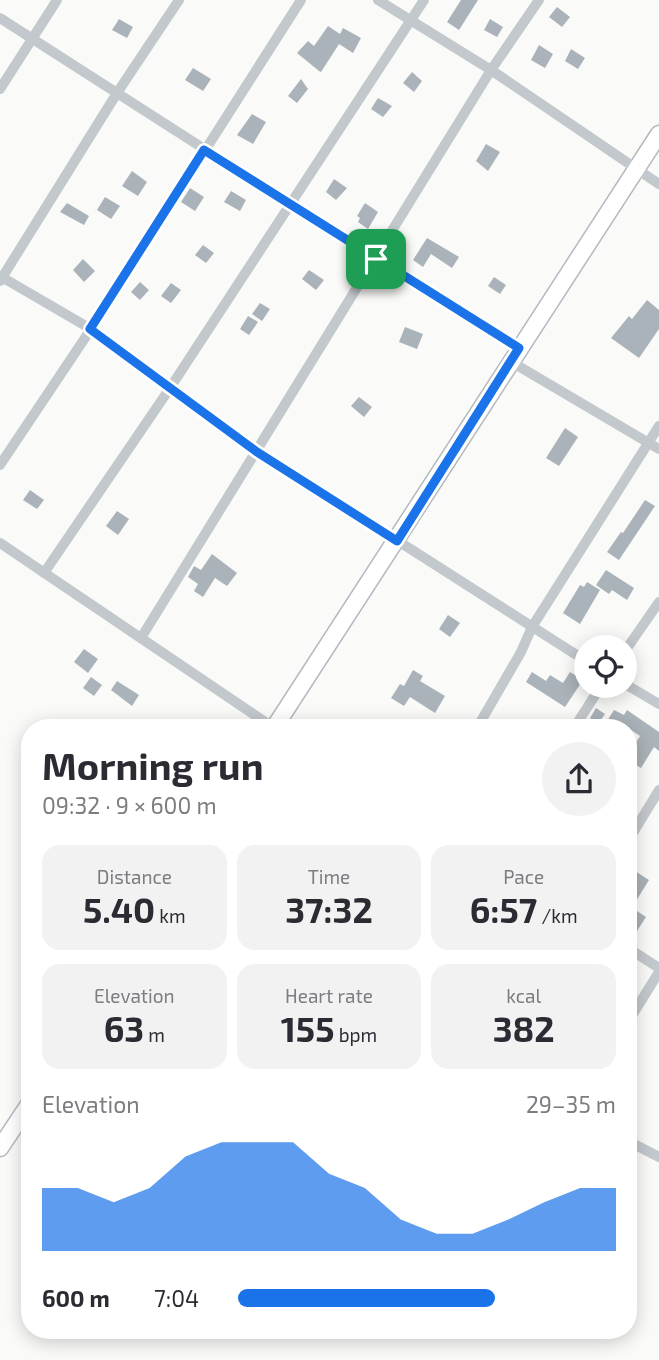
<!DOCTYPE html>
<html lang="en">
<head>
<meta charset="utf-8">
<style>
  :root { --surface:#fff; --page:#f2f2f3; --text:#2b2b33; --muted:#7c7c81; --accent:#1a73e8 }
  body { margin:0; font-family:"Exo 2",sans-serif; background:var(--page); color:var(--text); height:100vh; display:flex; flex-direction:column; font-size:26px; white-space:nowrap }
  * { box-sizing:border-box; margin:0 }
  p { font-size:23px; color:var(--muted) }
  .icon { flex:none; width:38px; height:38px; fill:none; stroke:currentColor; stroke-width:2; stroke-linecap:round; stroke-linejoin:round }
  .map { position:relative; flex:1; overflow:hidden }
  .side { position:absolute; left:21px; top:719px; width:616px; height:620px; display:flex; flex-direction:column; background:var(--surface); border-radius:28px; box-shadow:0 4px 18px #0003 }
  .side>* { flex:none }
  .controls { position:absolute; left:574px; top:635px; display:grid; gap:14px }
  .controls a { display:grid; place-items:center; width:63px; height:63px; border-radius:50%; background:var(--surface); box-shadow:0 4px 18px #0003; font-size:35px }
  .pin { position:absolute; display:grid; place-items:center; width:60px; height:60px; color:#fff; margin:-30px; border-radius:14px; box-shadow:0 4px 10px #0006 }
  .round { display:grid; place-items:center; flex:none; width:74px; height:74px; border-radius:37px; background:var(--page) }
  .overview { display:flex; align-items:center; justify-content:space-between; height:119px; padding:0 21px }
  h1 { font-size:38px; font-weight:700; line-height:52px }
  .metrics { display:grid; grid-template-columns:repeat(3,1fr); gap:10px; height:119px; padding:7px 21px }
  .metrics div { display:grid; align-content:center; border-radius:18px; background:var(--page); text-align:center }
  .metrics b { font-size:35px; font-weight:700 }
  .metrics small { font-size:19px; font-weight:400 }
  .metrics p { font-size:19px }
  .chart { height:196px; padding:14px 21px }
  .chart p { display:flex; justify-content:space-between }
  .chart svg { width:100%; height:126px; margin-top:7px; fill:var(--accent); opacity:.7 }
  ul { padding:0 21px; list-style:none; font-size:23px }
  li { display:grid; grid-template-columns:112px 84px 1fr; align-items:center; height:52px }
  li i { height:18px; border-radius:9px; background:var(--accent) }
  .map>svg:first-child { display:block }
</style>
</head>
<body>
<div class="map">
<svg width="659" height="1360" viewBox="0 0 659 1360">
  <rect width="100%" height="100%" fill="#fafaf8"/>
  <path fill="#aab3b9" d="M 461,0 L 478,0 L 459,30 L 447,22 Z
    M 557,7 L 570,17 L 562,27 L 549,17 Z
    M 119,19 L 133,27 L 127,38 L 112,30 Z
    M 490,19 L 503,27 L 497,37 L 484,30 Z
    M 328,26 L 340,34 L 343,28 L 361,38 L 353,53 L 339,44 L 321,72 L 319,71 L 297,53 L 308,41 L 314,46 Z
    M 539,45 L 553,54 L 545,68 L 531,60 Z
    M 571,49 L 585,58 L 578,69 L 565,61 Z
    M 193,68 L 211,79 L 203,91 L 185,80 Z
    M 412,72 L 422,81 L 414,92 L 403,83 Z
    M 301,79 L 308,89 L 297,103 L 288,96 Z
    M 378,98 L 392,106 L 383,117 L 371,109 Z
    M 252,114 L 266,122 L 253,144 L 237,135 Z
    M 486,144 L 500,152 L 488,171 L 476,161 Z
    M 132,171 L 147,182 L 138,196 L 122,186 Z
    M 334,179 L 347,188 L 336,200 L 326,192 Z
    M 190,188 L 204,197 L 195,211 L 181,202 Z
    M 231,191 L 246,200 L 240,211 L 224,202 Z
    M 105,197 L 120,206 L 111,219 L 97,210 Z
    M 67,203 L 89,216 L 84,225 L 60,212 Z
    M 365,203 L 378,212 L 368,229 L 358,222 L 360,218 L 357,216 Z
    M 427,238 L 459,257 L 452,268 L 431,254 L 423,267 L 413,260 Z
    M 203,245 L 214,253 L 206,263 L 195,255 Z
    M 83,259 L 95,271 L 84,282 L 73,270 Z
    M 309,270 L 324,280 L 316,290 L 302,279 Z
    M 494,277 L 506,285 L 500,294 L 488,286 Z
    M 140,282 L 149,290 L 140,300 L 131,292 Z
    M 171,283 L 181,290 L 171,303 L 161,296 Z
    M 647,300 L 659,310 L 659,329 L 639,358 L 611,338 L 629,316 L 632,319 Z
    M 260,303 L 270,309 L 262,321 L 252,314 Z
    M 248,316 L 258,322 L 249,335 L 240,329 Z
    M 405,327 L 423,334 L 417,349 L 399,342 Z
    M 359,397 L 372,407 L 364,417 L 351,406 Z
    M 565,428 L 578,437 L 559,466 L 546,458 Z
    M 30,490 L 44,500 L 37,509 L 23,500 Z
    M 645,500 L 655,506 L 619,560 L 607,552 L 621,532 L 623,533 Z
    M 117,511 L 129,519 L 118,535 L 106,526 Z
    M 212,554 L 237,573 L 227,586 L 215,578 L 203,597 L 194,591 L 198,584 L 188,577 L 194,566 L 201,570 Z
    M 606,570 L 634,588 L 627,600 L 612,590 L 609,594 L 596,585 Z
    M 587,582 L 600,590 L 580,624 L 563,613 L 580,585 L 584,587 Z
    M 448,615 L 460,623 L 450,637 L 439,629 Z
    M 84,649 L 98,659 L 88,673 L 74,662 Z
    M 413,670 L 423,676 L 420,681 L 445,696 L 435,713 L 410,697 L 404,706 L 391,698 L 400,684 L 404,686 Z
    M 532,672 L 546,681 L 550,675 L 563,683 L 570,672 L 583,680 L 565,707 L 526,682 Z
    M 91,677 L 102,685 L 94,696 L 83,688 Z
    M 117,681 L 139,695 L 132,706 L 111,690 Z
    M 596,708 L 605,714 L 598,724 L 590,718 Z
    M 614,710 L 624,715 L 627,710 L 659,732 L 659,751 L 654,747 L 641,768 L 628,760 L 628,755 L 640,736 L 628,728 L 619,728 L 607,721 Z
    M 635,871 L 649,880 L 628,914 L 628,882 Z
    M 637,911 L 646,917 L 637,931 L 628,925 Z"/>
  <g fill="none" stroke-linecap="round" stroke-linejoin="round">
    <defs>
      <path id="secondary" d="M 274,728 L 659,134
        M 0,1148 L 30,1103"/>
    </defs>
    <use href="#secondary" stroke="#b3babf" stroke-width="19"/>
    <path stroke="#c3c8cc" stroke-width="10" d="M 378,0 L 491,70 L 659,184
      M 0,18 L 376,259 L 519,348
      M 0,89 L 57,0
      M 0,276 L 91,329 L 257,451 L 586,661
      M 0,281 L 117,93 L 179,0
      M 510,361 L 659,449
      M 0,465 L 91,329 L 301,0
      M 0,543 L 274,728
      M 44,573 L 170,388 L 424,0
      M 141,638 L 491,70 L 539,0
      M 625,651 L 659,602
      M 625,684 L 659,704
      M 477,728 L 521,652 L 532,627 L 659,426
      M 574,728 L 601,686
      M 628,841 L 659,790
      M 628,948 L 659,968
      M 628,1022 L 659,972
      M 628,1141 L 659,1157"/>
    <use href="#secondary" stroke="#fff" stroke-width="16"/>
  </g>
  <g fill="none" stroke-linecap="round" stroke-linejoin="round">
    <defs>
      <path id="route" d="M 204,150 L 519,348 L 397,541 L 257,452 L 90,329 Z"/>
    </defs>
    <use href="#route" stroke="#fff" stroke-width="14"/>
    <use href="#route" stroke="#1a73e8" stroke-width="9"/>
  </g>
</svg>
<div class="controls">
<a><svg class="icon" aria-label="locate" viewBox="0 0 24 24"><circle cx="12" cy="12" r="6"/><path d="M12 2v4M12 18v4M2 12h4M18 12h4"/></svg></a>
</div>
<div class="pin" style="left:376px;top:259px;background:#1e9e55"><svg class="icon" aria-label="arrive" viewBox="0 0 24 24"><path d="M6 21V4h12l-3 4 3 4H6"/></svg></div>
<section class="side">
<div class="overview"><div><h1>Morning run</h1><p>09:32 · 9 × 600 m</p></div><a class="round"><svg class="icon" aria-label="share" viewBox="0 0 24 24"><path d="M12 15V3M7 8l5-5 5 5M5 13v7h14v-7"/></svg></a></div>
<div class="metrics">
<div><p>Distance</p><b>5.40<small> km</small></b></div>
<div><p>Time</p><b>37:32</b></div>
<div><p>Pace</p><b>6:57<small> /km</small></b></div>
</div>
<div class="metrics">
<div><p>Elevation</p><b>63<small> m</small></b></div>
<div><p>Heart rate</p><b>155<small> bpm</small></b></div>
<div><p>kcal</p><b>382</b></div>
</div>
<div class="chart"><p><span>Elevation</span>29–35 m</p>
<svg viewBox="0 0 160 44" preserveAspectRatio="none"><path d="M0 44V22L10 22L20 27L30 22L40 11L50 6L60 6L70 6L80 17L90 22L100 33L110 38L120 38L130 33L140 27L150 22L160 22V44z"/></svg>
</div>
<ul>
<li><b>600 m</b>7:04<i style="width:68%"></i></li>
</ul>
</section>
</div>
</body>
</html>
